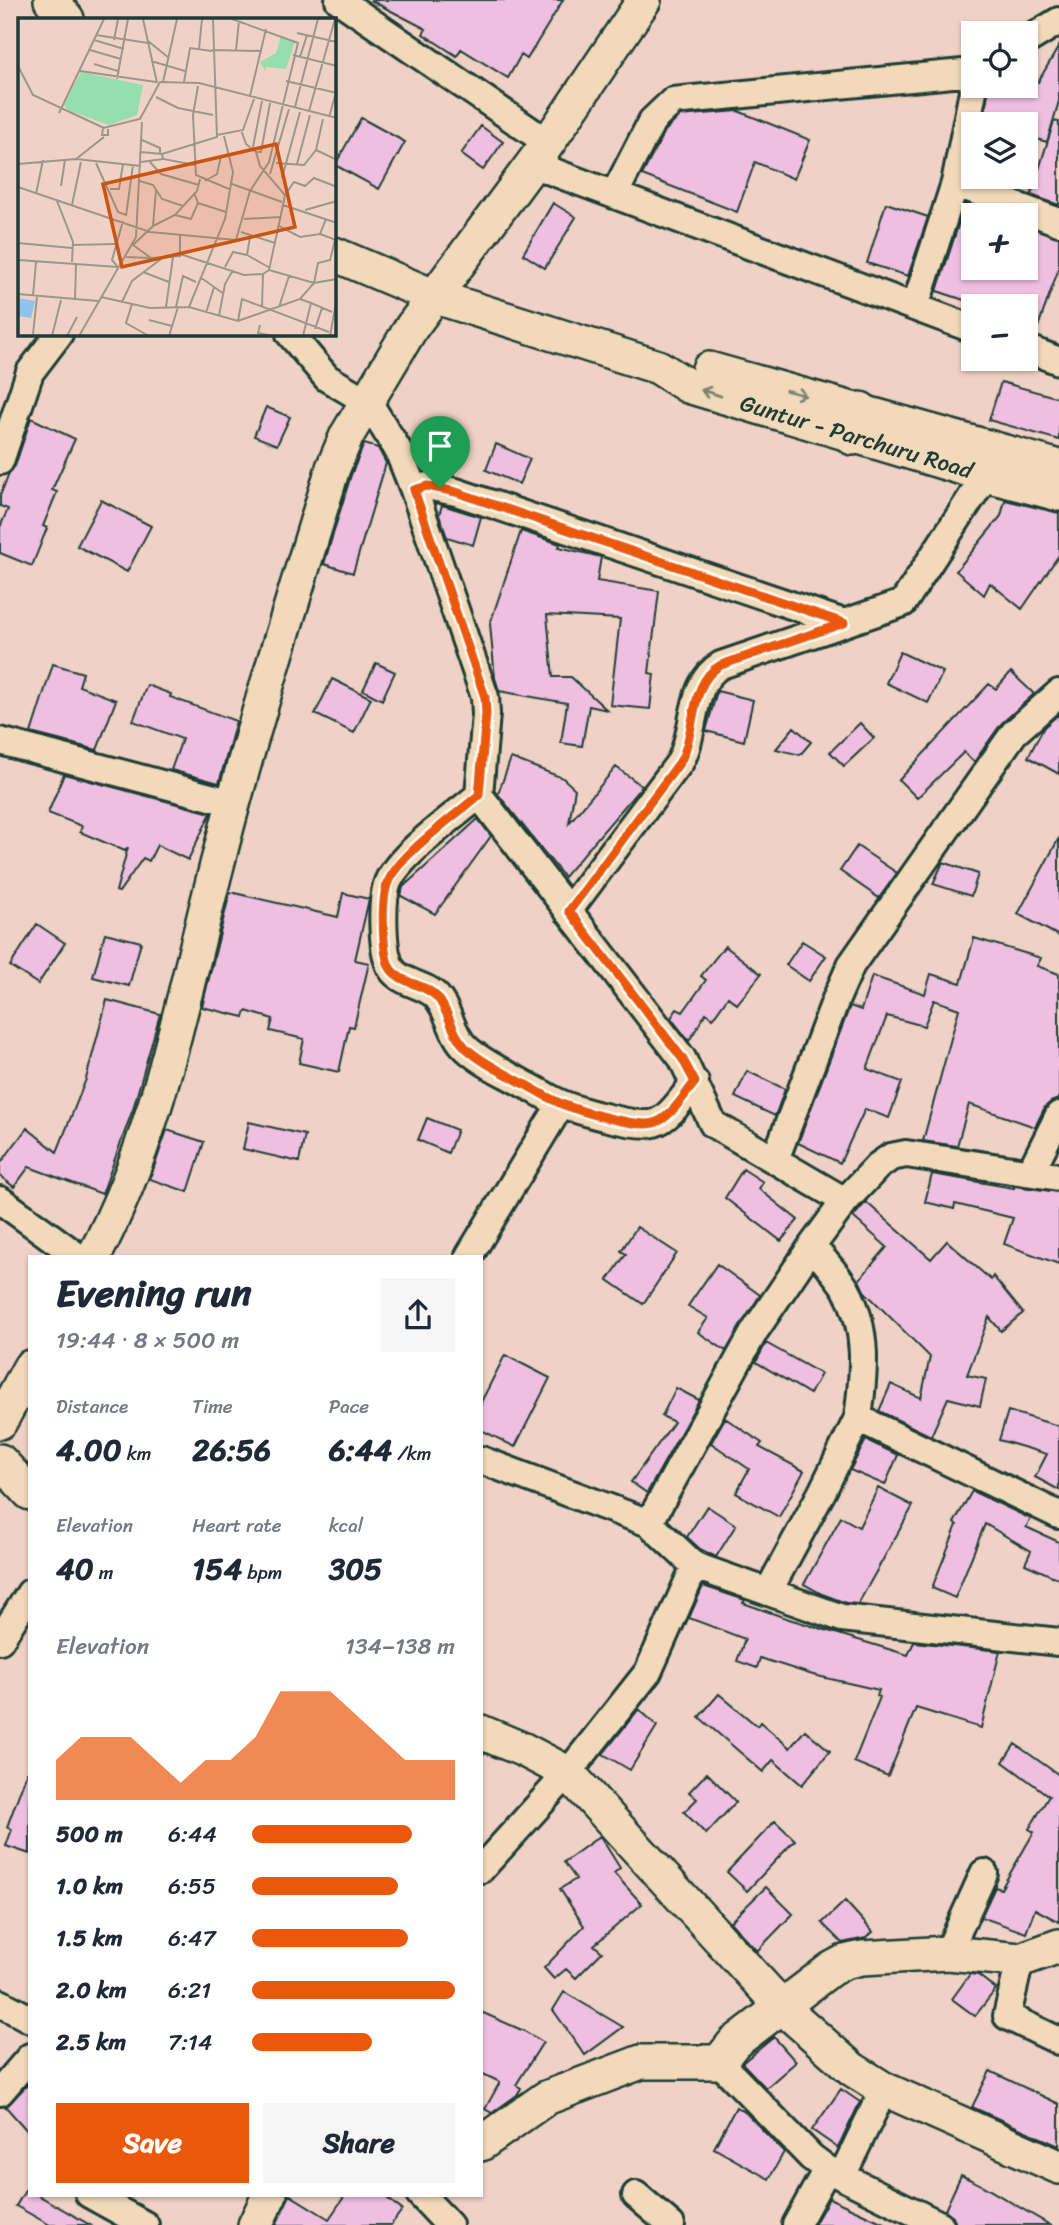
<!DOCTYPE html>
<html lang="en">
<head>
<meta charset="utf-8">
<style>
  :root { --surface:#fff; --page:#f6f6f7; --text:#1f2937; --muted:#747a83; --accent:#ea580c }
  body { margin:0; font-family:Sriracha,sans-serif; background:var(--page); color:var(--text); height:100vh; display:flex; flex-direction:column; font-size:26px; white-space:nowrap }
  * { box-sizing:border-box; margin:0 }
  p { font-size:23px; color:var(--muted) }
  .icon { flex:none; width:38px; height:38px; fill:none; stroke:currentColor; stroke-width:2; stroke-linecap:round; stroke-linejoin:round }
  .map { position:relative; flex:1; overflow:hidden }
  .details { position:absolute; left:28px; top:1255px; width:455px; height:942px; display:flex; flex-direction:column; background:var(--surface); border-radius:0px; box-shadow:0 2px 5px #0004 }
  .details>* { flex:none }
  .controls { position:absolute; left:961px; top:21px; display:grid; gap:14px }
  .controls a { display:grid; place-items:center; width:77px; height:77px; border-radius:0px; background:var(--surface); box-shadow:0 2px 5px #0004; font-size:35px }
  .pin { position:absolute; display:grid; place-items:center; width:60px; height:60px; color:#fff; margin:-72px -30px; border-radius:50% 50% 50% 0; rotate:-45deg; box-shadow:0 0 7px #0007 }
  .pin .icon { rotate:45deg }
  .round { display:grid; place-items:center; flex:none; width:74px; height:74px; border-radius:0px; background:var(--page) }
  .summary { display:flex; align-items:center; justify-content:space-between; height:119px; padding:0 28px }
  h1 { font-size:38px; font-weight:700; line-height:52px }
  .stats { display:grid; grid-template-columns:repeat(3,1fr); gap:10px; height:119px; padding:7px 28px }
  .stats div { display:grid; align-content:center }
  .stats b { font-size:30px; font-weight:700 }
  .stats small { font-size:19px; font-weight:400 }
  .stats p { font-size:19px }
  .chart { height:196px; padding:14px 28px }
  .chart p { display:flex; justify-content:space-between }
  .chart svg { width:100%; height:126px; margin-top:7px; fill:var(--accent); opacity:.7 }
  .action { display:flex; gap:14px; margin-top:auto; padding:14px 28px }
  .action a { flex:1; height:80px; border-radius:0px; background:var(--accent); color:#fff; font-size:28px; font-weight:700; line-height:80px; text-align:center }
  .action a+a { background:var(--page); color:var(--text) }
  ul { padding:0 28px; list-style:none; font-size:23px }
  li { display:grid; grid-template-columns:112px 84px 1fr; align-items:center; height:52px }
  li i { height:18px; border-radius:9px; background:var(--accent) }
  .map>svg:first-child { display:block }
</style>
</head>
<body>
<div class="map">
<svg width="1059" height="2225" viewBox="0 0 1059 2225">
  <rect width="100%" height="100%" fill="#f0d1c5"/>
  <filter id="ink" filterUnits="userSpaceOnUse"><feTurbulence type="fractalNoise" baseFrequency=".0143" numOctaves="2"/><feDisplacementMap in="SourceGraphic" scale="14" xChannelSelector="R" yChannelSelector="G"/><feConvolveMatrix kernelMatrix="1 2 1 2 8 2 1 2 1" color-interpolation-filters="sRGB"/></filter>
  <g filter="url(#ink)">
    <path fill="#efbfe1" stroke="#1f3d34" stroke-width="2" d="M 370,0 L 563,0 L 527,59 L 521,55 L 508,78 L 461,49 L 457,56 L 423,34 L 426,29 Z
      M 1059,46 L 1059,101 L 1047,142 L 1026,136 L 1026,124 L 983,123 L 989,86 L 1026,86 L 1026,78 L 1038,82 Z
      M 738,111 L 810,140 L 794,179 L 755,162 L 737,212 L 642,175 L 665,131 L 680,116 Z
      M 361,118 L 405,142 L 379,189 L 335,165 Z
      M 1054,121 L 1059,122 L 1059,205 L 1031,195 Z
      M 481,126 L 503,142 L 483,170 L 461,154 Z
      M 553,203 L 576,217 L 545,268 L 523,254 Z
      M 886,203 L 928,217 L 908,276 L 867,263 Z
      M 965,204 L 973,207 L 973,268 L 1026,268 L 1026,226 L 1059,237 L 1059,268 L 1035,335 L 1026,333 L 1026,306 L 982,306 L 937,291 Z
      M 1001,382 L 1059,398 L 1059,440 L 989,420 Z
      M 266,407 L 290,417 L 277,445 L 254,436 Z
      M 31,418 L 75,439 L 52,490 L 57,492 L 43,526 L 47,528 L 32,566 L 0,553 L 0,527 L 8,509 L 0,506 L 0,496 L 9,473 L 15,466 Z
      M 364,444 L 378,448 L 386,463 L 353,573 L 324,564 L 351,475 Z
      M 496,444 L 530,459 L 519,484 L 486,470 Z
      M 101,500 L 151,526 L 127,572 L 77,546 Z
      M 1005,500 L 1059,513 L 1059,555 L 1022,609 L 990,583 L 984,595 L 956,571 L 1001,516 Z
      M 442,505 L 481,517 L 473,545 L 447,537 L 439,515 Z
      M 521,531 L 560,544 L 559,547 L 601,557 L 597,581 L 659,591 L 649,673 L 654,674 L 650,709 L 610,705 L 620,619 L 547,615 L 553,677 L 571,677 L 607,710 L 589,706 L 582,746 L 561,743 L 567,703 L 499,691 L 495,678 L 490,624 Z
      M 900,652 L 943,672 L 928,703 L 886,683 Z
      M 376,663 L 395,672 L 382,700 L 363,690 Z
      M 53,664 L 83,673 L 79,686 L 116,700 L 97,750 L 31,733 Z
      M 1011,672 L 1034,694 L 1001,724 L 974,762 L 964,752 L 917,798 L 899,780 L 989,684 L 996,689 Z
      M 332,679 L 371,698 L 354,733 L 315,714 Z
      M 147,685 L 171,694 L 170,697 L 236,721 L 219,783 L 171,770 L 182,739 L 133,721 Z
      M 717,691 L 753,700 L 744,741 L 706,731 Z
      M 1059,714 L 1059,774 L 1028,757 L 1044,727 Z
      M 860,723 L 874,738 L 844,766 L 830,752 Z
      M 794,727 L 811,742 L 800,755 L 776,749 Z
      M 511,758 L 563,778 L 575,789 L 569,823 L 616,767 L 642,786 L 564,877 L 498,794 Z
      M 64,774 L 211,813 L 188,860 L 157,845 L 149,861 L 143,858 L 119,892 L 116,891 L 128,847 L 125,851 L 80,832 L 82,826 L 48,813 Z
      M 478,819 L 491,836 L 435,914 L 401,896 L 403,887 Z
      M 1059,838 L 1059,936 L 1018,914 Z
      M 857,846 L 897,873 L 879,898 L 840,871 Z
      M 943,862 L 978,874 L 971,896 L 933,884 Z
      M 230,892 L 338,917 L 343,893 L 369,899 L 355,960 L 369,963 L 354,1027 L 349,1026 L 339,1072 L 299,1063 L 304,1039 L 270,1031 L 273,1019 L 246,1011 L 244,1017 L 202,1007 Z
      M 37,924 L 65,943 L 38,984 L 10,966 Z
      M 105,933 L 141,942 L 129,986 L 93,977 Z
      M 974,938 L 1041,958 L 1037,966 L 1059,974 L 1059,1099 L 1051,1102 L 1045,1107 L 1035,1127 L 969,1104 L 957,1146 L 923,1141 L 959,1009 L 934,1000 L 924,1026 L 887,1016 L 867,1069 L 902,1082 L 889,1118 L 865,1109 L 840,1163 L 798,1143 L 850,1006 L 861,1010 L 872,976 L 925,994 L 931,974 L 961,983 Z
      M 802,941 L 826,956 L 809,981 L 786,965 Z
      M 725,946 L 761,974 L 737,1004 L 728,997 L 713,1018 L 706,1013 L 689,1041 L 671,1018 L 677,1009 L 683,1012 L 706,980 L 701,976 Z
      M 107,1000 L 160,1014 L 133,1109 L 102,1194 L 29,1167 L 14,1187 L 0,1176 L 0,1164 L 27,1128 L 57,1152 L 86,1079 Z
      M 747,1071 L 785,1089 L 775,1116 L 735,1097 Z
      M 427,1118 L 457,1130 L 448,1153 L 418,1140 Z
      M 249,1122 L 305,1135 L 299,1162 L 243,1149 Z
      M 167,1130 L 204,1142 L 188,1192 L 150,1179 Z
      M 743,1169 L 763,1182 L 759,1189 L 798,1220 L 781,1241 L 725,1198 Z
      M 932,1174 L 1014,1188 L 1014,1186 L 1059,1192 L 1059,1264 L 1004,1244 L 1013,1218 L 955,1204 L 954,1209 L 925,1202 Z
      M 866,1202 L 931,1259 L 947,1241 L 991,1280 L 993,1276 L 1023,1313 L 1001,1331 L 989,1317 L 967,1375 L 986,1379 L 980,1406 L 948,1398 L 931,1436 L 879,1411 L 891,1384 L 921,1398 L 930,1357 L 864,1291 L 859,1280 L 887,1247 L 853,1217 Z
      M 637,1227 L 677,1253 L 643,1304 L 608,1280 L 626,1254 L 621,1251 Z
      M 717,1264 L 760,1295 L 726,1351 L 698,1332 L 708,1318 L 688,1306 Z
      M 766,1343 L 821,1374 L 810,1394 L 756,1362 Z
      M 505,1355 L 550,1378 L 515,1447 L 481,1430 L 481,1402 Z
      M 676,1388 L 699,1400 L 647,1493 L 631,1482 L 674,1422 L 662,1416 Z
      M 1008,1411 L 1059,1426 L 1059,1490 L 1035,1477 L 1047,1454 L 999,1440 Z
      M 725,1418 L 762,1443 L 759,1447 L 804,1471 L 779,1517 L 736,1493 L 749,1469 L 711,1443 Z
      M 866,1440 L 898,1455 L 885,1485 L 850,1470 Z
      M 878,1488 L 913,1506 L 858,1604 L 846,1603 L 822,1594 L 804,1584 L 841,1517 L 859,1527 Z
      M 972,1491 L 1031,1519 L 1026,1527 L 1059,1542 L 1059,1579 L 1025,1564 L 1031,1551 L 985,1524 L 955,1598 L 932,1588 L 957,1525 L 954,1523 Z
      M 707,1506 L 736,1525 L 716,1557 L 700,1549 L 687,1537 Z
      M 703,1586 L 745,1600 L 743,1603 L 789,1619 L 908,1655 L 914,1642 L 1000,1651 L 981,1728 L 916,1708 L 888,1776 L 854,1762 L 880,1697 L 877,1696 L 879,1690 L 813,1675 L 760,1658 L 757,1668 L 737,1661 L 745,1639 L 689,1618 Z
      M 719,1694 L 757,1726 L 760,1722 L 790,1748 L 805,1730 L 830,1751 L 802,1785 L 773,1760 L 763,1772 L 699,1717 Z
      M 639,1709 L 657,1726 L 630,1770 L 603,1754 Z
      M 1015,1744 L 1059,1775 L 1059,1922 L 1035,1909 L 1026,1933 L 981,1917 L 995,1887 L 1001,1889 L 1034,1832 L 1029,1829 L 1049,1796 L 1003,1762 Z
      M 27,1772 L 30,1772 L 30,1854 L 6,1846 L 12,1829 L 7,1827 Z
      M 707,1773 L 736,1802 L 706,1834 L 684,1812 L 697,1799 L 689,1792 Z
      M 775,1821 L 795,1840 L 747,1891 L 727,1872 Z
      M 600,1836 L 620,1868 L 614,1873 L 642,1904 L 594,1945 L 602,1952 L 576,1978 L 566,1969 L 554,1979 L 544,1968 L 584,1926 L 560,1889 L 576,1879 L 564,1862 Z
      M 766,1887 L 793,1914 L 757,1951 L 730,1922 Z
      M 845,1901 L 873,1932 L 866,1938 L 842,1943 L 822,1923 Z
      M 970,1974 L 978,1975 L 996,1989 L 975,2016 L 952,1999 Z
      M 564,1992 L 623,2027 L 585,2055 L 553,2010 Z
      M 481,2012 L 524,2031 L 543,2042 L 516,2085 L 521,2088 L 517,2095 L 492,2113 L 485,2109 L 500,2082 L 481,2073 Z
      M 774,2037 L 796,2062 L 766,2088 L 742,2063 Z
      M 990,2071 L 1059,2104 L 1059,2146 L 972,2107 Z
      M 27,2085 L 30,2088 L 30,2134 L 6,2107 Z
      M 841,2089 L 860,2102 L 838,2148 L 812,2130 Z
      M 736,2107 L 746,2113 L 784,2152 L 769,2179 L 714,2148 Z
      M 961,2175 L 981,2185 L 1050,2225 L 956,2225 L 953,2216 L 945,2210 Z
      M 26,2189 L 30,2191 L 30,2194 L 36,2194 L 90,2225 L 50,2225 L 16,2206 Z
      M 346,2194 L 382,2194 L 402,2210 L 391,2225 L 276,2225 L 290,2195 L 329,2219 Z
      M 829,2198 L 888,2225 L 814,2225 Z"/>
    <g fill="none" stroke-linecap="round" stroke-linejoin="round">
      <defs>
        <path id="minor" d="M 339,0 L 548,143
          M 1026,41 L 1059,21
          M 974,86 L 955,183 L 1059,222
          M 532,164 L 973,329
          M 614,195 L 652,121 L 673,101 L 973,72
          M 915,307 L 955,183
          M 290,334 L 327,378 L 368,402 L 398,450 L 414,490
          M 1026,348 L 1059,361
          M 0,461 L 30,372 L 59,334
          M 844,623 L 456,492 L 427,486 L 414,490 L 485,697 L 486,714 L 479,795 L 682,1058 L 713,1124 L 845,1201
          M 0,741 L 233,803
          M 479,795 C 455,816 400,854 388,882 C 381,899 382,949 390,966 C 398,984 425,983 437,997 C 450,1012 451,1034 466,1048 C 482,1063 505,1073 524,1084 C 537,1090 549,1099 562,1104 C 579,1111 638,1128 654,1123 C 670,1119 685,1094 695,1082
          M 568,911 L 680,762 C 697,732 688,684 721,665 L 903,603 L 986,475 L 990,459
          M 775,1160 L 836,999 L 851,965 L 1014,733 L 1059,693
          M 1031,1171 L 1059,1115
          M 0,1200 L 77,1256
          M 812,1246 C 823,1260 837,1274 846,1289 C 869,1331 864,1373 858,1418 L 1059,1515
          M 469,1256 L 561,1104
          M 481,1460 L 649,1523 L 695,1566 L 842,1618 L 1059,1642
          M 649,1523 L 754,1332 L 812,1246 L 845,1201 L 878,1166 L 891,1157 L 906,1154 L 1059,1177
          M 768,1592 L 822,1492 L 858,1418
          M 0,1640 L 30,1593
          M 481,1869 L 568,1773 L 648,1672 L 695,1566
          M 948,1953 L 984,1873
          M 1020,1960 L 1007,2016 L 1059,2041
          M 0,2003 L 30,2019
          M 719,2062 L 811,2157 L 827,2169 L 940,2225
          M 0,2092 L 30,2057
          M 842,2176 L 884,2089
          M 89,2194 L 145,2225
          M 420,2194 L 449,2225
          M 636,2195 L 671,2225
          M 796,2225 L 827,2169"/>
        <g id="tertiary">
          <path d="M 51,0 L 67,19"/>
          <path id="s1" d="M 334,254 L 433,296 L 658,367 L 688,386 L 986,475 L 1059,494"/>
          <path d="M 709,369 L 1059,467"/>
          <path d="M 94,1256 C 158,1136 182,1000 216,869 C 250,734 293,601 333,468 L 347,435 L 411,328 L 548,143 L 644,0"/>
          <path d="M 0,1422 L 30,1367"/>
          <path d="M 0,1461 L 30,1493"/>
          <path d="M 481,1732 L 524,1750 L 568,1773 L 782,2007 L 852,2069 L 884,2089 L 1059,2167"/>
          <path d="M 481,2144 L 546,2098 L 641,2062 L 719,2062 L 734,2043 L 831,1969 L 844,1962 L 862,1958 L 948,1953 L 1020,1960 L 1059,1946"/>
          <path d="M 255,2225 L 270,2194"/>
        </g>
        <path id="secondary" d="M 853,436 L 860,411"/>
      </defs>
      <use href="#minor" stroke="#1f3d34" stroke-width="32"/>
      <use href="#tertiary" stroke="#1f3d34" stroke-width="38"/>
      <use href="#secondary" stroke="#1f3d34" stroke-width="42"/>
      <use href="#minor" stroke="#f1d9b9" stroke-width="26"/>
      <use href="#tertiary" stroke="#f1d9b9" stroke-width="33"/>
      <use href="#secondary" stroke="#f1d9b9" stroke-width="37"/>
    </g>
    <defs><path id="oneway-shaft" d="M-6 0H5M1.5-3L5.5 0L1.5 3" fill="none" stroke-width="1.6" stroke-linecap="round" stroke-linejoin="round" transform="scale(1.75)"/></defs>
    <g stroke="#7d8370">
      <use href="#oneway-shaft" transform="translate(711 393) rotate(-163)"/>
      <use href="#oneway-shaft" transform="translate(796 393) rotate(15)"/>
    </g>
  </g>
  <g fill="none" stroke-linecap="round" stroke-linejoin="round" filter="url(#ink)">
    <defs>
      <path id="route" d="M 427,486 L 456,492 L 844,623 L 721,665 C 688,683 697,732 680,762 L 569,911 L 682,1058 L 695,1082 C 684,1095 670,1119 654,1123 C 638,1128 579,1111 562,1104 C 549,1099 536,1090 524,1084 C 505,1073 482,1063 466,1048 C 451,1034 450,1012 437,997 C 425,983 398,984 389,966 C 382,949 381,899 388,882 C 400,854 455,816 479,795 L 486,714 L 485,697 L 414,490 Z"/>
    </defs>
    <use href="#route" stroke="#fff" stroke-width="14"/>
    <use href="#route" stroke="#ea580c" stroke-width="9"/>
  </g>
  <g text-anchor="middle" stroke-width="5" stroke-linejoin="round" paint-order="stroke">
    <g font-size="23" fill="#1f3d34" stroke="#f1d9b9">
      <text dy="8" stroke="none"><textPath href="#s1" startOffset="555">Guntur - Parchuru Road</textPath></text>
    </g>
  </g>
  <g transform="translate(18 18)">
    <rect width="318" height="318" fill="#f0d1c5"/>
    <path d="M 263,18 L 277,23 L 268,51 L 248,49 L 247,53 L 242,44 L 258,35 ZM 63,54 L 125,67 L 119,97 L 91,107 L 50,92 L 46,87 Z" fill="#95dead"/>
    <path d="M 0,280 L 17,283 L 13,300 L 0,298 Z" fill="#8fc3ec"/>
    <path fill="none" stroke="#9c968b" stroke-width="2" d="M 125,1 L 139,65M 279,15 L 319,24M 78,17 L 130,25M 76,22 L 106,31M 96,22 L 100,1M 130,23 L 151,40M 181,31 L 184,1M 72,32 L 103,41M 194,32 L 244,33M 218,32 L 221,3M 275,37 L 319,48M 282,39 L 289,17M 133,43 L 167,53M 76,46 L 100,53M 0,48 L 15,77 L 86,110M 62,53 L 138,64M 99,61 L 110,1M 268,63 L 319,75M 145,64 L 159,1M 166,64 L 172,30 L 194,33M 180,68 L 175,97 L 178,157 L 211,171M 232,78 L 248,11M 138,79 L 160,90 L 195,97M 277,89 L 300,1M 291,93 L 317,1M 41,95 L 86,1M 311,99 L 319,71M 90,111 L 90,117 L 84,117 L 85,110 L 122,101 L 142,64 L 181,65 L 319,100M 223,112 L 228,126 L 238,134 L 242,148 L 267,177 L 265,187 L 319,205M 199,117 L 225,112 L 236,81M 124,122 L 142,130 L 142,136M 235,129 L 244,83M 298,132 L 319,142M 123,134 L 144,136 L 199,119 L 195,1M 238,134 L 243,134 L 252,85M 144,136 L 145,141 L 177,147M 58,141 L 123,148M 123,144 L 145,141M 132,144 L 143,156 L 181,167M 78,145 L 100,194 L 108,197M 258,145 L 286,147 L 298,132 L 305,101M 0,146 L 58,141 L 86,119M 279,146 L 292,97M 252,156 L 271,91M 264,160 L 282,94M 122,163 L 135,167 L 144,181 L 165,188M 187,163 L 199,156 L 203,138M 214,166 L 264,184M 43,168 L 47,142M 0,169 L 132,214 L 218,222 L 232,173 L 251,144 L 280,25 L 214,1M 92,171 L 101,171 L 105,146M 138,172 L 135,208 L 157,197 L 179,173 L 182,161M 18,176 L 25,142M 267,177 L 276,164 L 287,168 L 296,160 L 319,169M 39,183 L 55,224 L 54,244M 180,185 L 208,194M 54,187 L 63,144M 287,192 L 319,183M 157,197 L 173,201 L 180,185 L 176,175M 108,198 L 115,147M 226,201 L 263,199M 308,201 L 302,216 L 318,222M 135,208 L 115,227 L 133,240 L 162,238 L 162,216M 261,208 L 282,219 L 302,216M 223,214 L 257,225M 0,225 L 54,230M 54,227 L 97,226M 162,236 L 226,257 L 245,256 L 251,252 L 265,187M 229,237 L 252,250M 108,239 L 132,240M 0,242 L 100,249M 99,248 L 94,242 L 105,203M 207,249 L 215,234 L 229,237 L 232,219M 251,252 L 296,265 L 300,245 L 312,242 L 317,222M 125,254 L 151,264M 182,259 L 206,276M 0,276 L 80,283M 15,278 L 18,244M 83,279 L 132,290 L 171,289 L 220,303 L 282,281 L 296,265 L 319,261M 282,281 L 293,285 L 285,318M 57,282 L 58,245M 104,284 L 114,263 L 143,241M 293,285 L 314,294M 114,286 L 108,305 L 131,318M 148,289 L 155,239M 158,289 L 165,258 L 178,264M 171,289 L 207,201 L 215,154 L 206,118M 244,289 L 245,256M 261,289 L 271,258M 188,295 L 196,269M 201,298 L 207,266 L 215,252M 131,302 L 154,308M 220,303 L 224,281 L 311,314M 242,307 L 240,315 L 256,318M 297,311 L 304,290M 15,316 L 19,279M 34,318 L 43,282M 49,318 L 59,299M 61,318 L 118,219 L 124,104M 151,318 L 160,289M 312,318 L 319,279"/>
    <path fill="#ca5512" fill-opacity="0.15" stroke="#ca5512" stroke-width="3.5" d="M 258,126 L 277,209 L 104,249 L 85,166 Z"/>
    <rect width="318" height="318" fill="none" stroke="#1f3d34" stroke-width="3.5"/>
  </g>
</svg>
<div class="controls">
<a><svg class="icon" aria-label="locate" viewBox="0 0 24 24"><circle cx="12" cy="12" r="6"/><path d="M12 2v4M12 18v4M2 12h4M18 12h4"/></svg></a>
<a><svg class="icon" aria-label="layers" viewBox="0 0 24 24"><path d="M12 4l9 5-9 5-9-5zM3 14l9 5 9-5"/></svg></a>
<a>+</a>
<a>−</a>
</div>
<div class="pin" style="left:440px;top:488px;background:#1e9e55"><svg class="icon" aria-label="arrive" viewBox="0 0 24 24"><path d="M6 21V4h12l-3 4 3 4H6"/></svg></div>
<section class="details">
<div class="summary"><div><h1>Evening run</h1><p>19:44 · 8 × 500 m</p></div><a class="round"><svg class="icon" aria-label="share" viewBox="0 0 24 24"><path d="M12 15V3M7 8l5-5 5 5M5 13v7h14v-7"/></svg></a></div>
<div class="stats">
<div><p>Distance</p><b>4.00<small> km</small></b></div>
<div><p>Time</p><b>26:56</b></div>
<div><p>Pace</p><b>6:44<small> /km</small></b></div>
</div>
<div class="stats">
<div><p>Elevation</p><b>40<small> m</small></b></div>
<div><p>Heart rate</p><b>154<small> bpm</small></b></div>
<div><p>kcal</p><b>305</b></div>
</div>
<div class="chart"><p><span>Elevation</span>134–138 m</p>
<svg viewBox="0 0 160 44" preserveAspectRatio="none"><path d="M0 44V30L10 22L20 22L30 22L40 30L50 38L60 30L70 30L80 22L90 6L100 6L110 6L120 14L130 22L140 30L150 30L160 30V44z"/></svg>
</div>
<ul>
<li><b>500 m</b>6:44<i style="width:79%"></i></li>
<li><b>1.0 km</b>6:55<i style="width:72%"></i></li>
<li><b>1.5 km</b>6:47<i style="width:77%"></i></li>
<li><b>2.0 km</b>6:21<i style="width:100%"></i></li>
<li><b>2.5 km</b>7:14<i style="width:59%"></i></li>
</ul>
<div class="action"><a>Save</a><a>Share</a></div>
</section>
</div>
</body>
</html>
